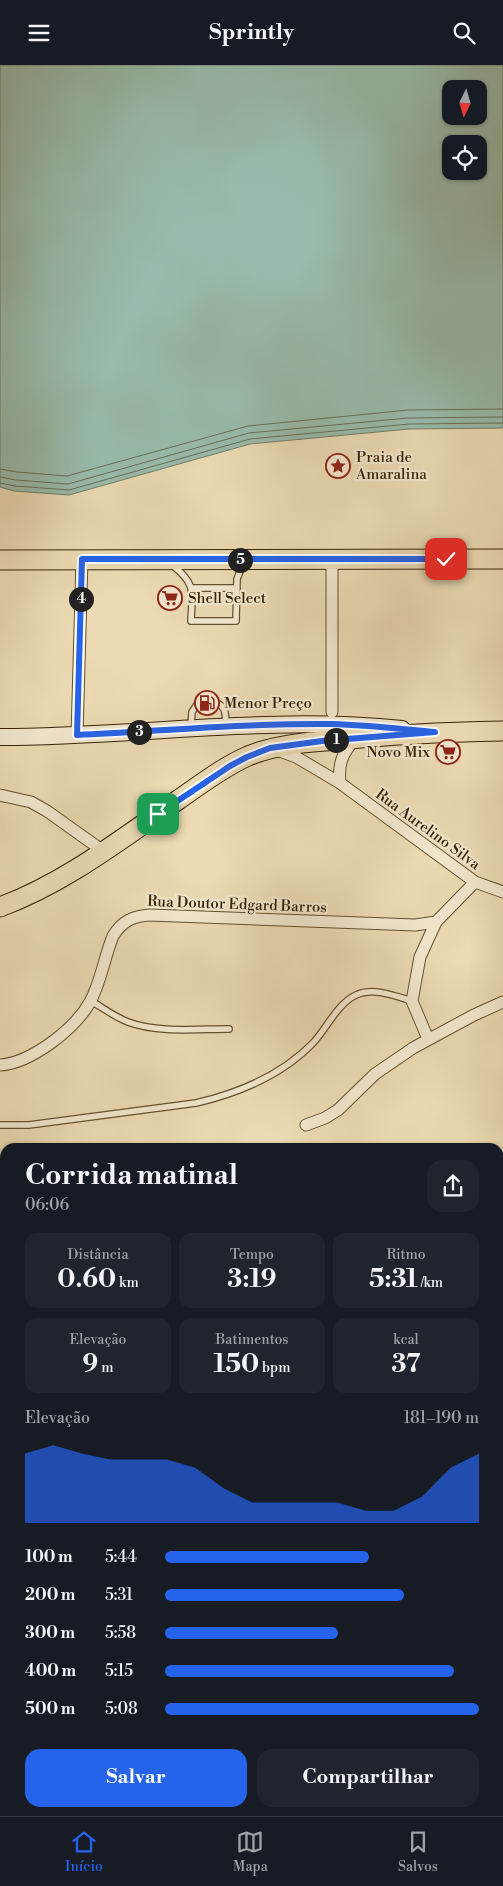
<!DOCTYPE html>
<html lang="pt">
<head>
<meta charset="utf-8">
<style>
  :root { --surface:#171b24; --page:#20242c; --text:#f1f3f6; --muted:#9ea1a6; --line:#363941; --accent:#2563eb }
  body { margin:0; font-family:"Libre Bodoni",serif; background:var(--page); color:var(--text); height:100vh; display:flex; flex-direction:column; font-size:19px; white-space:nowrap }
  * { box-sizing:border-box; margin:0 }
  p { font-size:16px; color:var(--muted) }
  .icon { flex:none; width:28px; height:28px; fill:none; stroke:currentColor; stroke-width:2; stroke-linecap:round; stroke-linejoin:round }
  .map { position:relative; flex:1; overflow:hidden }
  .side { position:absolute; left:0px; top:1078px; width:504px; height:674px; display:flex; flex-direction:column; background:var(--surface); border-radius:15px 15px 0 0; box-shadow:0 1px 4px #0004 }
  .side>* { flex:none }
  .needle { width:32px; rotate:185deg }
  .buttons { position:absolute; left:442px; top:15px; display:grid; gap:10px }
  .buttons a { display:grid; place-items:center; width:45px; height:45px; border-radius:10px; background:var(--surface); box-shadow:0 1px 4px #0004; font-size:25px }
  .pin { position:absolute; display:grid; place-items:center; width:42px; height:42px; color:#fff; margin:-21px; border-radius:10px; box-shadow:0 2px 8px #0006 }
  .km { position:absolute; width:25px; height:25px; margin:-12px; border-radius:50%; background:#222; color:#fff; font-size:14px; line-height:25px; text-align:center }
  .round { display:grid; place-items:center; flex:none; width:52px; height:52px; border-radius:15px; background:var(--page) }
  .head { display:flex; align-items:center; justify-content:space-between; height:85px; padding:0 25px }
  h1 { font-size:28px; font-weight:700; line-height:38px }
  .metrics { display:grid; grid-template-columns:repeat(3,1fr); gap:8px; height:85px; padding:5px 25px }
  .metrics div { display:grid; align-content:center; border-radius:12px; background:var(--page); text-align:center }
  .metrics b { font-size:25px; font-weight:700 }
  .metrics small { font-size:14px; font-weight:400 }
  .metrics p { font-size:14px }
  .chart { height:140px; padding:10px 25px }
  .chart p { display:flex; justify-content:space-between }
  .chart svg { width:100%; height:90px; margin-top:5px; fill:var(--accent); opacity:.7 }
  .action { display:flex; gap:10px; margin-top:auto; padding:10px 25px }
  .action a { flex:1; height:58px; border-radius:15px; background:var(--accent); color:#fff; font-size:20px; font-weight:700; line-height:58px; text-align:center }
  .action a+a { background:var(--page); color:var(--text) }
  ul { padding:0 25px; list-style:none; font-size:16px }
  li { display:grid; grid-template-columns:80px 60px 1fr; align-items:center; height:38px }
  li i { height:12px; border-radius:6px; background:var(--accent) }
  header { display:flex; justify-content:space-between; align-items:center; height:65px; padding:0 25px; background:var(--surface); font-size:22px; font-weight:700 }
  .tab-bar { display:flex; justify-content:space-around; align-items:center; height:70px; border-top:1px solid var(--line); background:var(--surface); font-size:14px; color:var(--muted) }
  .tab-bar a { display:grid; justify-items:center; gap:2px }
  .tab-bar .on { color:var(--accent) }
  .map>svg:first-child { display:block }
</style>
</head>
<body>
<header><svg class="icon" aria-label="menu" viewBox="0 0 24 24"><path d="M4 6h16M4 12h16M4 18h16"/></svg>Sprintly<svg class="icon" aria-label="search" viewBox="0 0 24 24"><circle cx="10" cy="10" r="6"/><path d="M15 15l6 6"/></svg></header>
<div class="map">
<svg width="503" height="1751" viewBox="0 0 503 1751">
  <rect width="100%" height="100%" fill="#ebdab3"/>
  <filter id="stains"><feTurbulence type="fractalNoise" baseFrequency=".004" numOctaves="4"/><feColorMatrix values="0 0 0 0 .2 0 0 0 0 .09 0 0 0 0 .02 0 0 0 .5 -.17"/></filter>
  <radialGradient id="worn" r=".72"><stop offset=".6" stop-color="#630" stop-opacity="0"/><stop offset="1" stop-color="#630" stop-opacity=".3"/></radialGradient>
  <path fill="#98bbab" stroke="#727e69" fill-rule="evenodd" d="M 0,0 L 503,0 L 503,363 L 409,364 L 250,379 L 69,430 L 14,426 L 0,422 ZM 451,24 L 479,24 L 479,51 L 451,51 ZM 451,79 L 479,79 L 479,106 L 451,106 Z"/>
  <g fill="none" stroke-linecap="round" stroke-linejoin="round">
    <path stroke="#686f58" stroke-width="1" d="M 0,404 L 17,407 L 67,411 L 248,361 L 408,345 L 503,344
      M 0,412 L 16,415 L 68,419 L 249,368 L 408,353 L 503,352
      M 0,418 L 15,421 L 69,425 L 250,374 L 409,359 L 503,358"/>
    <defs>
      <path id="lane" d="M 172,500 C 197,519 192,528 191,556 L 236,556 L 237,514 L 243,499
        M 192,523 L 237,523
        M 217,638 C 227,643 225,650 226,659
        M 191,661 L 192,647 L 198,638
        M 91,936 C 103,943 115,952 128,957 C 157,968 198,964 229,964
        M 0,1060 L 29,1060 L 196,1038 C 239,1028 281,1011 313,978 C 327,963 337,939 356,930 C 373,922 396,931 412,936
        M 499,1093 L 503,1093
        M 499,1158 L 503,1157
        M 0,1579 L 5,1580
        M 0,1670 L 5,1673
        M 0,1706 L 5,1692
        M 33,1751 L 38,1746"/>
      <path id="street" d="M 332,495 L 332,647
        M 77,670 L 82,494
        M 277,685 L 296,692 L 340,718 L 475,817 L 503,827
        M 340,718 C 338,699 342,688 356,673
        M 0,730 L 31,737 L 47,746 L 103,786
        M 428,974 L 412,936 L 420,892 L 436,857
        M 0,1000 C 31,998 75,964 90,937 C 101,917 104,893 113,871 C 122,856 133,851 150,850 L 415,860 L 436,857 L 475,817
        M 306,1060 L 325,1053 L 338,1045 L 375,1009 L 413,983 L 474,950 L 503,937
        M 0,1236 L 5,1249
        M 499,1261 L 503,1260
        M 0,1437 L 5,1432
        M 499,1514 L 503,1512
        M 499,1663 L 503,1663
        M 466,1746 L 466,1751
        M 216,1751 L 216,1746
        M 264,1751 L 268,1746"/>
      <path id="secondary" d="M 0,672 C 134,672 268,650 402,664
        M 0,1118 L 5,1118
        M 499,1337 L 503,1338
        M 503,1391 L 501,1433 L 503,1466
        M 499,1587 L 503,1586
        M 389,1746 L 391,1751"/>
      <path id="primary" d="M 0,495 L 503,494
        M 0,842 C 65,818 121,774 178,735 C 200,720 223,702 248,691 C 277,679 310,677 341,675 C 395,669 449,667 503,666"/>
    </defs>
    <use href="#lane" stroke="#655130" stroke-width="8"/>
    <use href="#street" stroke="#655130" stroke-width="13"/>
    <use href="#secondary" stroke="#382305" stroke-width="18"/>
    <use href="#primary" stroke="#382305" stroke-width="21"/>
    <use href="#lane" stroke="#f2e7ce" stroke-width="5.5"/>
    <use href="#street" stroke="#f2e7ce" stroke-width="11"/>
    <use href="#secondary" stroke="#f2e7ce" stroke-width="16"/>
    <use href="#primary" stroke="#ebdab3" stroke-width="19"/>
  </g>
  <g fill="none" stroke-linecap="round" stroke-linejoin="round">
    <defs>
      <path id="route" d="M 158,749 L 230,701 L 247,692 L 270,683 L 322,676 L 435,667 C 401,664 367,660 332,659 C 247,658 162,666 77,670 L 82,494 L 446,494"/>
    </defs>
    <use href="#route" stroke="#fff" stroke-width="10"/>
    <use href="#route" stroke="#2563eb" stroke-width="6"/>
  </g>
  <defs>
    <symbol id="sight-ring" viewBox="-11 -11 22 22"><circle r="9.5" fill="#f2e7ce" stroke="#8f2418" stroke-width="1.5"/><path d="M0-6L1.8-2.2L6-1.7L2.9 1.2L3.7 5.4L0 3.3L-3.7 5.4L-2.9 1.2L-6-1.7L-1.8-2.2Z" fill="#8f2418"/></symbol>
    <symbol id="supermarket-ring" viewBox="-11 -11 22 22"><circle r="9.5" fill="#f2e7ce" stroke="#8f2418" stroke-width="1.5"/><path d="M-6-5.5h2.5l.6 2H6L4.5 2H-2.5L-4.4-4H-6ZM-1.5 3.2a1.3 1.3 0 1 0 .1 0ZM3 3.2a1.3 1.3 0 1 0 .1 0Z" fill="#8f2418"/></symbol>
    <symbol id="fuel-ring" viewBox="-11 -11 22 22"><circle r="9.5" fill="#f2e7ce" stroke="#8f2418" stroke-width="1.5"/><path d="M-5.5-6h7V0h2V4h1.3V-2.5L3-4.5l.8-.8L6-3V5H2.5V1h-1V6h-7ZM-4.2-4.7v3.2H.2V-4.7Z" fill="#8f2418"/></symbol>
  </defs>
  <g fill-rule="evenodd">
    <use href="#sight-ring" x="324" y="387" width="28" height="28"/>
    <use href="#supermarket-ring" x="156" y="519" width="28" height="28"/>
    <use href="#fuel-ring" x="193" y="624" width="28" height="28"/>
    <use href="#supermarket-ring" x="434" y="673" width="28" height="28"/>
  </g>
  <g text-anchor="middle" stroke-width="4.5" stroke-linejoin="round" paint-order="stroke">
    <g font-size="15" fill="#382305" stroke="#f2e7ce" text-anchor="start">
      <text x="356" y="397">Praia de<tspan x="356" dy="17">Amaralina</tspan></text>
      <text x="188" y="538">Shell Select</text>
      <text x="224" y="643">Menor Preço</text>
      <text x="430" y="692" text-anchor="end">Novo Mix</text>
    </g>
    <g font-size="15" fill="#382305" stroke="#f2e7ce">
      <text transform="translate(428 764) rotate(36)" y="5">Rua Aurelino Silva</text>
      <text transform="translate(237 839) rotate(2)" y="5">Rua Doutor Edgard Barros</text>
    </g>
  </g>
  <rect width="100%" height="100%" filter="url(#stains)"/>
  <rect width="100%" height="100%" fill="url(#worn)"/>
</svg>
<div class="buttons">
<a><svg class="needle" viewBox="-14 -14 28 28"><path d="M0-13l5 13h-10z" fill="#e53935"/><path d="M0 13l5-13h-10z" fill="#9ea1a6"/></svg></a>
<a><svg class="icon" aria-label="locate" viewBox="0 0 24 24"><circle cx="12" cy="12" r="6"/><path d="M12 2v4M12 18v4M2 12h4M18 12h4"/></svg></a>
</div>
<div class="pin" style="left:158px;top:749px;background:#1e9e55"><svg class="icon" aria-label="arrive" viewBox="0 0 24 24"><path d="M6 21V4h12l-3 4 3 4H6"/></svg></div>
<div class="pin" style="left:446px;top:494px;background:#d93025"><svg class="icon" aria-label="check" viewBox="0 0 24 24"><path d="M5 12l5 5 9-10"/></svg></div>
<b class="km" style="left:336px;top:675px">1</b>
<b class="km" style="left:139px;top:667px">3</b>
<b class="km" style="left:81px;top:534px">4</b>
<b class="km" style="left:240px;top:495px">5</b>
<section class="side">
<div class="head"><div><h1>Corrida matinal</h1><p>06:06</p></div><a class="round"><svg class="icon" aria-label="share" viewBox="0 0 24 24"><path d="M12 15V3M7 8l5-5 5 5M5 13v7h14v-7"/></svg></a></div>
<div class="metrics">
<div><p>Distância</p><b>0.60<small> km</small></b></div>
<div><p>Tempo</p><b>3:19</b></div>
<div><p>Ritmo</p><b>5:31<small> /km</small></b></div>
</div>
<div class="metrics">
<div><p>Elevação</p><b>9<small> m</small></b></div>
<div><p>Batimentos</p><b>150<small> bpm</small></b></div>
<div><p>kcal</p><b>37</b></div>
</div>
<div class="chart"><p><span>Elevação</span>181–190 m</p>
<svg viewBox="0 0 160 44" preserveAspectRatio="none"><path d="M0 44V10L10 6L20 10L30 13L40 13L50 13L60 17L70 27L80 34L90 34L100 34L110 34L120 38L130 38L140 31L150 17L160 10V44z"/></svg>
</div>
<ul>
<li><b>100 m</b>5:44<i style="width:65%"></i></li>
<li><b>200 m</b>5:31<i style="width:76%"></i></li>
<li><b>300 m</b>5:58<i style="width:55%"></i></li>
<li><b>400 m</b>5:15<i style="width:92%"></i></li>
<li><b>500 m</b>5:08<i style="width:100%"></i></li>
</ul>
<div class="action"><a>Salvar</a><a>Compartilhar</a></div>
</section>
</div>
<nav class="tab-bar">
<a class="on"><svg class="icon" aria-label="home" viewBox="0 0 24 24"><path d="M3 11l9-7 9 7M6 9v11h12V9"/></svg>Início</a>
<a><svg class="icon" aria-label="map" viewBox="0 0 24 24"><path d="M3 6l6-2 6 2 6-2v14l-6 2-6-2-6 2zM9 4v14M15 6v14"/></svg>Mapa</a>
<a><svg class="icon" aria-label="saved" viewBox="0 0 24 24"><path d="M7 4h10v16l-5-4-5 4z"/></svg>Salvos</a>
</nav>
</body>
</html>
